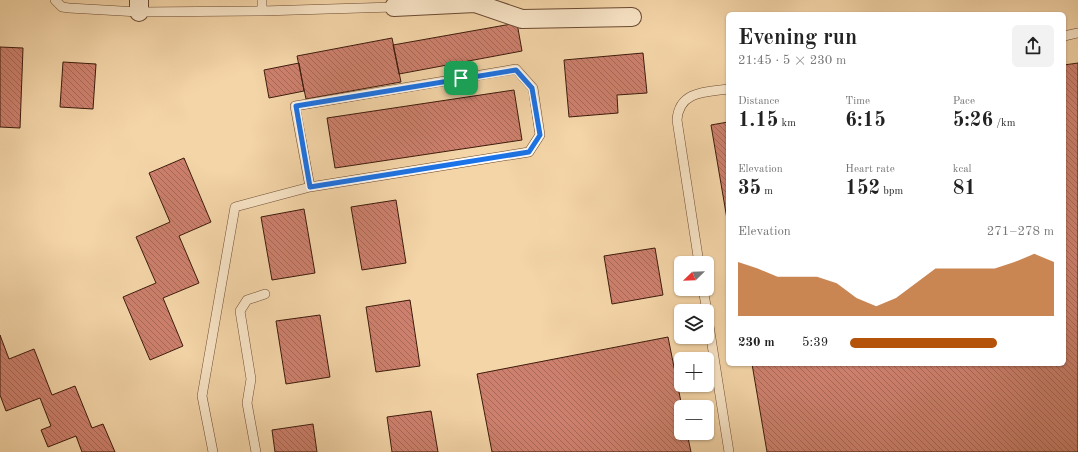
<!DOCTYPE html>
<html lang="en">
<head>
<meta charset="utf-8">
<style>
  :root { --surface:#fff; --page:#f2f2f2; --text:#222; --muted:#767676; --accent:#b45309 }
  body { margin:0; font-family:"Old Standard TT",serif; background:var(--page); color:var(--text); height:100vh; display:flex; flex-direction:column; font-size:15px; white-space:nowrap }
  * { box-sizing:border-box; margin:0 }
  p { font-size:13px; color:var(--muted) }
  .icon { flex:none; width:22px; height:22px; fill:none; stroke:currentColor; stroke-width:2; stroke-linecap:round; stroke-linejoin:round }
  .map { position:relative; flex:1; overflow:hidden }
  .panel { position:absolute; left:726px; top:12px; width:340px; height:354px; display:flex; flex-direction:column; background:var(--surface); border-radius:6px; box-shadow:0 1px 3px #0004 }
  .panel>* { flex:none }
  .needle { width:26px; rotate:247deg }
  .buttons { position:absolute; left:674px; top:256px; display:grid; gap:8px }
  .buttons a { display:grid; place-items:center; width:40px; height:40px; border-radius:6px; background:var(--surface); box-shadow:0 1px 3px #0004; font-size:20px }
  .pin { position:absolute; display:grid; place-items:center; width:34px; height:34px; color:#fff; margin:-17px; border-radius:8px; box-shadow:0 2px 6px #0006 }
  .round { display:grid; place-items:center; flex:none; width:42px; height:42px; border-radius:6px; background:var(--page) }
  .headline { display:flex; align-items:center; justify-content:space-between; height:68px; padding:0 12px }
  h1 { font-size:22px; font-weight:700; line-height:30px }
  .stats { display:grid; grid-template-columns:repeat(3,1fr); gap:6px; height:68px; padding:4px 12px }
  .stats div { display:grid; align-content:center }
  .stats b { font-size:20px; font-weight:700 }
  .stats small { font-size:11px; font-weight:400 }
  .stats p { font-size:11px }
  .chart { height:112px; padding:8px 12px }
  .chart p { display:flex; justify-content:space-between }
  .chart svg { width:100%; height:72px; margin-top:4px; fill:var(--accent); opacity:.7 }
  ul { padding:0 12px; list-style:none; font-size:13px }
  li { display:grid; grid-template-columns:64px 48px 1fr; align-items:center; height:30px }
  li i { height:10px; border-radius:5px; background:var(--accent) }
  .map>svg:first-child { display:block }
</style>
</head>
<body>
<div class="map">
<svg width="1078" height="452" viewBox="0 0 1078 452">
  <defs>
    <pattern id="building-back-hatch" width="6" height="6" patternUnits="userSpaceOnUse"><rect width="6" height="6" fill="#cd806d"/><path d="M-1 5l2 2M0 0l6 6M5-1l2 2" fill="none" stroke="#a86858"/></pattern>
  </defs>
  <rect width="100%" height="100%" fill="#f4d5a8"/>
  <filter id="stains"><feTurbulence type="fractalNoise" baseFrequency=".005" numOctaves="4"/><feColorMatrix values="0 0 0 0 .2 0 0 0 0 .09 0 0 0 0 .02 0 0 0 .5 -.17"/></filter>
  <radialGradient id="worn" r=".72"><stop offset=".6" stop-color="#630" stop-opacity="0"/><stop offset="1" stop-color="#630" stop-opacity=".3"/></radialGradient>
  <path fill="url(#building-back-hatch)" stroke="#3d1b0b" d="M 517,23 L 522,51 L 399,74 L 393,45 Z
    M 392,38 L 401,82 L 306,99 L 297,56 Z
    M 0,47 L 23,48 L 20,128 L 0,127 Z
    M 643,53 L 647,93 L 617,95 L 618,113 L 569,117 L 564,60 Z
    M 63,62 L 96,64 L 93,109 L 60,107 Z
    M 299,63 L 304,91 L 269,98 L 264,70 Z
    M 1078,63 L 1078,452 L 767,452 L 752,364 L 1064,364 L 1064,65 Z
    M 514,90 L 522,140 L 335,168 L 327,118 Z
    M 728,122 L 728,225 L 711,125 Z
    M 184,158 L 211,222 L 179,236 L 199,283 L 163,298 L 183,346 L 150,360 L 123,297 L 156,283 L 136,237 L 170,222 L 149,173 Z
    M 396,200 L 406,263 L 362,270 L 351,207 Z
    M 304,209 L 315,273 L 272,280 L 261,217 Z
    M 655,248 L 663,295 L 612,304 L 604,256 Z
    M 410,300 L 420,366 L 376,372 L 366,307 Z
    M 320,315 L 330,377 L 286,384 L 276,321 Z
    M 0,335 L 9,359 L 34,349 L 52,395 L 75,386 L 92,428 L 103,424 L 115,452 L 82,452 L 76,436 L 48,447 L 41,430 L 51,426 L 40,398 L 6,411 L 0,395 Z
    M 668,337 L 682,407 L 681,433 L 687,433 L 691,452 L 492,452 L 477,374 Z
    M 431,411 L 438,452 L 392,452 L 387,417 Z
    M 313,424 L 317,452 L 275,452 L 272,430 Z"/>
  <g fill="none" stroke-linecap="round" stroke-linejoin="round">
    <defs>
      <path id="service" d="M 55,0 L 62,7 L 69,8 L 139,12 L 262,11 L 394,7 L 394,5
        M 262,11 L 262,0
        M 1064,36 L 1078,33
        M 699,263 L 677,120 C 679,91 705,92 728,89
        M 703,289 L 707,311
        M 707,313 L 729,452
        M 213,452 L 202,396 L 235,207 L 310,187 L 529,152 L 540,135 L 533,88 L 516,69 L 295,106 L 310,187
        M 256,452 L 247,403 L 251,379 L 240,311 L 247,300 L 265,294"/>
      <path id="minor" d="M 394,7 L 475,3 L 522,19 L 632,17
        M 139,12 L 139,0"/>
    </defs>
    <use href="#service" stroke="#6b4a32" stroke-width="10"/>
    <use href="#minor" stroke="#6b4a32" stroke-width="20"/>
    <use href="#service" stroke="#f8e4c6" stroke-width="9"/>
    <use href="#minor" stroke="#f8e4c6" stroke-width="18"/>
  </g>
  <g fill="none" stroke-linecap="round" stroke-linejoin="round">
    <defs>
      <path id="route" d="M 516,70 L 532,88 L 540,135 L 529,152 L 310,187 L 296,106 Z"/>
    </defs>
    <use href="#route" stroke="#fff" stroke-width="8"/>
    <use href="#route" stroke="#1a73e8" stroke-width="5"/>
  </g>
  <rect width="100%" height="100%" filter="url(#stains)"/>
  <rect width="100%" height="100%" fill="url(#worn)"/>
</svg>
<div class="buttons">
<a><svg class="needle" viewBox="-14 -14 28 28"><path d="M0-13l5 13h-10z" fill="#e53935"/><path d="M0 13l5-13h-10z" fill="#767676"/></svg></a>
<a><svg class="icon" aria-label="layers" viewBox="0 0 24 24"><path d="M12 4l9 5-9 5-9-5zM3 14l9 5 9-5"/></svg></a>
<a>+</a>
<a>−</a>
</div>
<div class="pin" style="left:461px;top:78px;background:#1e9e55"><svg class="icon" aria-label="arrive" viewBox="0 0 24 24"><path d="M6 21V4h12l-3 4 3 4H6"/></svg></div>
<section class="panel">
<div class="headline"><div><h1>Evening run</h1><p>21:45 · 5 × 230 m</p></div><a class="round"><svg class="icon" aria-label="share" viewBox="0 0 24 24"><path d="M12 15V3M7 8l5-5 5 5M5 13v7h14v-7"/></svg></a></div>
<div class="stats">
<div><p>Distance</p><b>1.15<small> km</small></b></div>
<div><p>Time</p><b>6:15</b></div>
<div><p>Pace</p><b>5:26<small> /km</small></b></div>
</div>
<div class="stats">
<div><p>Elevation</p><b>35<small> m</small></b></div>
<div><p>Heart rate</p><b>152<small> bpm</small></b></div>
<div><p>kcal</p><b>81</b></div>
</div>
<div class="chart"><p><span>Elevation</span>271–278 m</p>
<svg viewBox="0 0 160 44" preserveAspectRatio="none"><path d="M0 44V11L10 15L20 20L30 20L40 20L50 24L60 33L70 38L80 33L90 24L100 15L110 15L120 15L130 15L140 11L150 6L160 11V44z"/></svg>
</div>
<ul>
<li><b>230 m</b>5:39<i style="width:72%"></i></li>
</ul>
</section>
</div>
</body>
</html>
